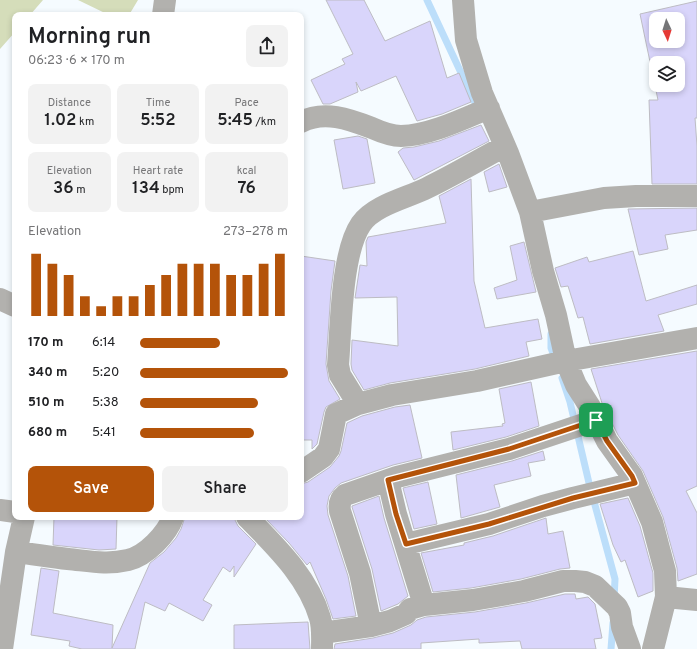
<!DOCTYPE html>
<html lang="en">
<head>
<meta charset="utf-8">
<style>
  :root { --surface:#fff; --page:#f2f2f2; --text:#202124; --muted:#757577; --accent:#b45309 }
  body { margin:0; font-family:Overpass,sans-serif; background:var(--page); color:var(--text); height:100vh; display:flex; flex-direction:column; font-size:15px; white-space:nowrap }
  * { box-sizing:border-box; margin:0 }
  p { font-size:13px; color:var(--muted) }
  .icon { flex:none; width:22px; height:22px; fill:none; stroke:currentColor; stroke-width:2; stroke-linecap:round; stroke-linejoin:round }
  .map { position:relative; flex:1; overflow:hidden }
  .details { position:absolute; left:12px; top:12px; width:292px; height:508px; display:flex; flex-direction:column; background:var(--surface); border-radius:8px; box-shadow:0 2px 6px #0003 }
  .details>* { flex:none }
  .needle { width:26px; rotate:176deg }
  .controls { position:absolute; left:649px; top:12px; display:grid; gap:8px }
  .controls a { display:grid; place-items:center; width:36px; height:36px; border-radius:8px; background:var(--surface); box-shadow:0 2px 6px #0003; font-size:20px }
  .pin { position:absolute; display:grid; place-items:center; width:34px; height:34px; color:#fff; margin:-17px; border-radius:8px; box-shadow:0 2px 6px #0006 }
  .round { display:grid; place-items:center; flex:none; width:42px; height:42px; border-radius:8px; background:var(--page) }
  .head { display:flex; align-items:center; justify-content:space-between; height:68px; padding:0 16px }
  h1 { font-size:22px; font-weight:600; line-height:30px }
  .metrics { display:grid; grid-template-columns:repeat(3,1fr); gap:6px; height:68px; padding:4px 16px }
  .metrics div { display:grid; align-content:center; border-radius:8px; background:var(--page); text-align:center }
  .metrics b { font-size:17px; font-weight:600 }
  .metrics small { font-size:11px; font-weight:400 }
  .metrics p { font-size:11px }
  .chart { height:112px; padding:8px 16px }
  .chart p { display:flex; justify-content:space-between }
  .chart svg { width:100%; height:72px; margin-top:4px; stroke:var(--accent); stroke-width:6 }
  .primary-button { display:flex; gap:8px; margin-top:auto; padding:8px 16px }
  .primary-button a { flex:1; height:46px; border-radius:8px; background:var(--accent); color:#fff; font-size:16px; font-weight:600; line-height:46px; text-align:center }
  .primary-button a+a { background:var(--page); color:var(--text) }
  ul { padding:0 16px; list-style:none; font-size:13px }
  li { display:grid; grid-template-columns:64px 48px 1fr; align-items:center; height:30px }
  li i { height:10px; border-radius:5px; background:var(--accent) }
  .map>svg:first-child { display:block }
</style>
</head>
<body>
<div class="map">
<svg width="697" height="649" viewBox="0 0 697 649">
  <rect width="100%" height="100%" fill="#f5fbff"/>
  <path fill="#d5ddba" d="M 0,0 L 43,0 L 30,15 L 15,15 L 15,32 L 0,49 Z
    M 78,0 L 138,0 L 129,15 L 109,15 Z"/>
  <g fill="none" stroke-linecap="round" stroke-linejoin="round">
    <path stroke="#bcdefa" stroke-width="7" d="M 427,0 L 477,107
      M 551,334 L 551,348 L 556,361
      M 562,378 L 570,402 L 589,483 L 615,579 L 614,599
      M 611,649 L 613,623"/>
  </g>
  <path fill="#d9d5fb" stroke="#bdbcc3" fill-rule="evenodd" d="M 326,0 L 364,0 L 385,41 L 430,21 L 447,78 L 459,73 L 471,102 L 442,114 L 417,121 L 396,76 L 361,91 L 356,82 L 358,92 L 330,104 L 323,104 L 311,80 L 345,64 L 342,59 L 353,54 Z
    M 697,1 L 697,118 L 695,118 L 697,146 L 697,184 L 652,184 L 649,100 L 658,100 L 640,14 ZM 656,19 L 678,19 L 678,41 L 656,41 ZM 656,63 L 678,63 L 678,85 L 656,85 Z
    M 481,125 L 489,141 L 414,180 L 398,152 L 403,148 L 414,147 L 439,141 Z
    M 358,136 L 367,139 L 375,183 L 343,189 L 334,140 Z
    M 499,164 L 507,187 L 489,192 L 484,172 Z
    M 471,179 L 474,281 L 485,328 L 538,319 L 542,339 L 526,342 L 529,356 L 475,369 L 390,383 L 364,390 L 352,370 L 351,364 L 352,340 L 398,346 L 397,297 L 355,298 L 360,265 L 367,266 L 366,242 L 368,237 L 446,223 L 439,196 Z
    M 697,208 L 697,230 L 665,235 L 668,249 L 639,255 L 628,209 Z
    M 524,242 L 536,292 L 497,299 L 494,288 L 517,280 L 510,246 Z
    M 633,251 L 646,301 L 697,285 L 697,304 L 658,315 L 664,331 L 590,344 L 583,317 L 578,318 L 568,286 L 561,287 L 555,268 L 587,257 L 589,262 Z
    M 301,256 L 335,261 L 331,291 L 326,364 L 329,381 L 340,399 L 326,407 L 324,412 L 317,444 L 312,449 L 312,440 L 301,440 Z
    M 697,351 L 697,486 L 686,491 L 697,513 L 697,574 L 678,581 L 677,568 L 663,517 L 643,471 L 618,435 L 602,403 L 591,369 Z
    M 531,382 L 539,426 L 506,437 L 453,450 L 451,432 L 503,426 L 502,424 L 505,423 L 499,389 Z
    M 410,405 L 422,458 L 393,465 L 341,483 L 335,488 L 329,496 L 327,506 L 328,515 L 348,576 L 356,616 L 333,619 L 326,599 L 310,562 L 307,565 L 289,543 L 264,517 L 301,517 L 301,484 L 308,482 L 330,467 L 339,456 L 341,451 L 347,423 L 362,416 L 395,407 Z
    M 543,451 L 545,460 L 528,463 L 531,476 L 494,485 L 500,507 L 461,518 L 456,475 L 512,461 Z
    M 428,482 L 437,524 L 414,529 L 403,488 Z
    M 379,496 L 384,518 L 408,596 L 398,604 L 381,611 L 372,569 L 352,507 L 352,506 Z
    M 628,498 L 640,526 L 653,573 L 653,591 L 638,597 L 625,560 L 621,562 L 613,545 L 600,504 Z
    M 54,517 L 117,517 L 116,549 L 99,550 L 53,545 Z
    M 185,517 L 235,517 L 235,520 L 238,526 L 256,544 L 234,577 L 234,566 L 230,572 L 223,567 L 203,600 L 212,605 L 203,621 L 169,603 L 165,611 L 145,602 L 135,649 L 82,649 L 69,646 L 70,641 L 31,635 L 41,568 L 59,571 L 53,613 L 113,625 L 112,648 L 150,563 L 164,552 L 176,538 L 181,529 Z
    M 546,518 L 548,534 L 563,531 L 570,568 L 560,569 L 521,579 L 471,588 L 433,592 L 421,553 L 464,545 L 464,543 L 493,536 Z
    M 565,594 L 575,594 L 576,599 L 588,597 L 595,604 L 602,638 L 594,639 L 596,649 L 522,649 L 520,641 L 479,643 L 479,639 L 421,643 L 421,649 L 334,649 L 335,644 L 373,638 L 393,633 L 411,625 L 417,620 L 426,617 L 475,612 L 526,603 Z
    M 308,622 L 310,649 L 234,649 L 234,625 Z"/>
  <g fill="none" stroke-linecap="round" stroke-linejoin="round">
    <path stroke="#b2b1ae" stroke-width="22" d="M 463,0 L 466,40 L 482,93 L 508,153 L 530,212 L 543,271 L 556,315 L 566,361 L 576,385 L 590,407 L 607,441 L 632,476 L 652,522 L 665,571 L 666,597 L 653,649
      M 163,15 L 165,0
      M 301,122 C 324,110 349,119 372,128 C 381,132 391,136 401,136 C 430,135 463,119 489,108
      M 530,212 L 604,198 L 636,196 L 697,196
      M 0,299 L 15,306
      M 358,404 L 340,375 L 338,365 C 341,329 341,253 361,224 C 374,205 407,198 427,188 C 454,175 479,160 505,146
      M 301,472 L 323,457 L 329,449 L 336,414 L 358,404 L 392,395 L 477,381 L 566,361 L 697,338
      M 388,480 L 396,514 L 424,605
      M 0,510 L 15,512
      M 247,517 C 276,547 308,577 320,618 C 323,628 322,639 322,649
      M 406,544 L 489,524 L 543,506 L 573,498 L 635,483
      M 16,552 C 33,554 50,557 68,559 C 89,561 107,565 128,560 C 146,556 167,534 173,517
      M 666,597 L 697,600
      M 371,626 L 360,573 L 340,511 C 339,505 340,499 345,495 L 397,477 L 509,449 L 596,420
      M 322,633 L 371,626 L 390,621 L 406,614 L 410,609 L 424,605 L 473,600 L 524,591 L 563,581 L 575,581 L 585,582 L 595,586 L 617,607 L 620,613 L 622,627 L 630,649
      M 2,649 L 16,552 L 24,517"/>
  </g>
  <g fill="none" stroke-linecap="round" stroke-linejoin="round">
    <defs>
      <path id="route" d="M 596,420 L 607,441 L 632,476 L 635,483 L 573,498 L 489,524 L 406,544 L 396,514 L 388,480 L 509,449 Z"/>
    </defs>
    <use href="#route" stroke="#fff" stroke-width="8"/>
    <use href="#route" stroke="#b45309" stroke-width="5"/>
  </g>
</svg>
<div class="controls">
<a><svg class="needle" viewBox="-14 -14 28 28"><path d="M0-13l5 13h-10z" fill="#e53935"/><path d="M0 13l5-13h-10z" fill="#757577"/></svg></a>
<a><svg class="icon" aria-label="layers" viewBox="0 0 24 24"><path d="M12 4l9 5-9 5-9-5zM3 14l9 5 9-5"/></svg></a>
</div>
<div class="pin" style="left:596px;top:420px;background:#1e9e55"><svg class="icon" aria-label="arrive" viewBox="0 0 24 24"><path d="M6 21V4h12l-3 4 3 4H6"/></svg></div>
<section class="details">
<div class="head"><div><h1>Morning run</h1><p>06:23 · 6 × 170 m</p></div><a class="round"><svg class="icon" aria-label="share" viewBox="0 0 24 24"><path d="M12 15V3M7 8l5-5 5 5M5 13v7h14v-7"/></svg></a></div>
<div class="metrics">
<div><p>Distance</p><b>1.02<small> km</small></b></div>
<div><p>Time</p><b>5:52</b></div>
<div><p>Pace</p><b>5:45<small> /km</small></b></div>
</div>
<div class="metrics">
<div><p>Elevation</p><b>36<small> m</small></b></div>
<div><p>Heart rate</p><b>134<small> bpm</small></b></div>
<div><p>kcal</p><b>76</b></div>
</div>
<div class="chart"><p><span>Elevation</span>273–278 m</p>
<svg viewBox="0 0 160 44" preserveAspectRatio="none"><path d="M5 44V6M15 44V12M25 44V19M35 44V32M45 44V38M55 44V32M65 44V32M75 44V25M85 44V19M95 44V12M105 44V12M115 44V12M125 44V19M135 44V19M145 44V12M155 44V6"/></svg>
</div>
<ul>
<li><b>170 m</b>6:14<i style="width:54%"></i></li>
<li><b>340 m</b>5:20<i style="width:100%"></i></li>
<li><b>510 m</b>5:38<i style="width:80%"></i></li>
<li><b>680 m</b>5:41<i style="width:77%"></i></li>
</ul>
<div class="primary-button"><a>Save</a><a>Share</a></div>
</section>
</div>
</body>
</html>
